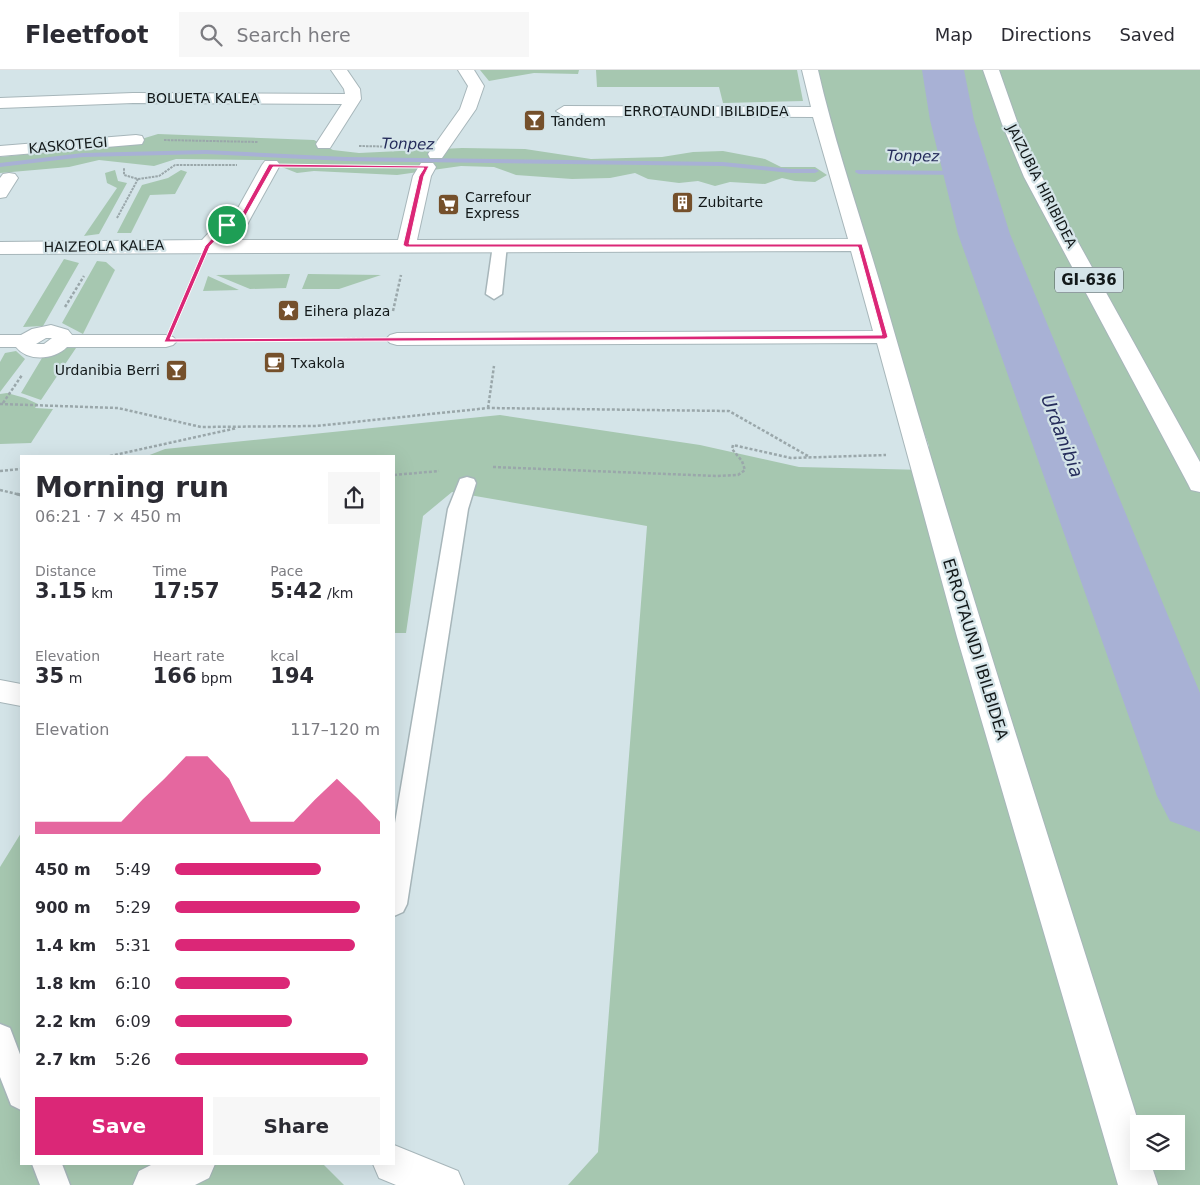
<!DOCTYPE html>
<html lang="en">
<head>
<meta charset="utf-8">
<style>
  :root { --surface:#fff; --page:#f7f7f7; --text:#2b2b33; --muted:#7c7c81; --line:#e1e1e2; --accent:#db2777 }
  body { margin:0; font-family:"DejaVu Sans",sans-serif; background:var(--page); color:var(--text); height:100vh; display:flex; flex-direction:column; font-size:19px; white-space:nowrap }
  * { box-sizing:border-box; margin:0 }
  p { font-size:16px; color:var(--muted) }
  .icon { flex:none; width:28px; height:28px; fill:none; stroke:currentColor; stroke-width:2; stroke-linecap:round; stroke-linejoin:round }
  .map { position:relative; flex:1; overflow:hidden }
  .side { position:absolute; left:20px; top:385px; width:375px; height:710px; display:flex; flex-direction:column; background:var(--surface); border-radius:0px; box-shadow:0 5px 20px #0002 }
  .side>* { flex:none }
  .controls { position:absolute; left:1130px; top:1045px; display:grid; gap:10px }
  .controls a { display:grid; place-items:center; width:55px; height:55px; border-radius:0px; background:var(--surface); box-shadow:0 5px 20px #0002; font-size:25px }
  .pin { position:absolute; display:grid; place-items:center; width:42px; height:42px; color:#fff; margin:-21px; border:2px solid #fff; border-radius:50%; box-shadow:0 1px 5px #0007 }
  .round { display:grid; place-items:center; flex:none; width:52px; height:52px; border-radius:0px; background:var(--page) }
  .summary { display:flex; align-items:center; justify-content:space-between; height:85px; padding:0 15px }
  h1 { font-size:28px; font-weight:700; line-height:38px }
  .figures { display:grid; grid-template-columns:repeat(3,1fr); gap:8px; height:85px; padding:5px 15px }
  .figures div { display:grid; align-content:center }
  .figures b { font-size:21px; font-weight:700 }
  .figures small { font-size:14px; font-weight:400 }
  .figures p { font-size:14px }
  .chart { height:140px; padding:10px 15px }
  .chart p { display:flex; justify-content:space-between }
  .chart svg { width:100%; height:90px; margin-top:5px; fill:var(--accent); opacity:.7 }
  .primary-button { display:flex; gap:10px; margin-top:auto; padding:10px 15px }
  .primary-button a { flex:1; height:58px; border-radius:0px; background:var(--accent); color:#fff; font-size:20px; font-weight:700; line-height:58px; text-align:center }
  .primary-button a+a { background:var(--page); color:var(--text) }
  ul { padding:0 15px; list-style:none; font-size:16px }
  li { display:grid; grid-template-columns:80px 60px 1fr; align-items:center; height:38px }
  li i { height:12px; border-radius:6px; background:var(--accent) }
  header { display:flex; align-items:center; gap:30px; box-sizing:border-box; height:70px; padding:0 25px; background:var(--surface); border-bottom:1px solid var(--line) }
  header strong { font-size:24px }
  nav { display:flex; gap:28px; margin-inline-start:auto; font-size:18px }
  .search { width:350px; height:45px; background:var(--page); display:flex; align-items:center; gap:12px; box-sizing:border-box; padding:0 18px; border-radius:0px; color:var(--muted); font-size:19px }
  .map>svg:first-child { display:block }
</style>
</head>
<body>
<header>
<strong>Fleetfoot</strong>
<div class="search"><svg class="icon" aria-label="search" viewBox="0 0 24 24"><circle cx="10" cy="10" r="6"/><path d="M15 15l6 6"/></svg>Search here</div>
<nav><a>Map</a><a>Directions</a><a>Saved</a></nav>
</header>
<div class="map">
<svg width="1200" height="1115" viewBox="0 0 1200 1115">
  <rect width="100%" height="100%" fill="#d4e4e8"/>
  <path fill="#a6c7b0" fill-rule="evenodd" d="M 480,0 L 579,0 L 578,4 L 534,3 L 489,11 Z
    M 596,0 L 797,0 L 803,31 L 723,33 L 719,17 L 597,17 Z
    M 810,0 L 1200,0 L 1200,1115 L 568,1115 L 598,1082 L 647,456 L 452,422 L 423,446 L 406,563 L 394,563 L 394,386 L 147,386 L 165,379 L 500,345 L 700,375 L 799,397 L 926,400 L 929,376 L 868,205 ZM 1139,1054 L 1176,1054 L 1176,1091 L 1139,1091 Z
    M 158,64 L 314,70 L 333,80 L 359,83 L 462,78 L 525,79 L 591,89 L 662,87 L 693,82 L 723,81 L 765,89 L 781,97 L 815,97 L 827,105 L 815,112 L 795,111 L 782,108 L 765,114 L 730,112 L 715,116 L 698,111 L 679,113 L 648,109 L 635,103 L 610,108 L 572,109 L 516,105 L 494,97 L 461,96 L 397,105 L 314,101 L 297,103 L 264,90 L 176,89 L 154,96 L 99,90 L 69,97 L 0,103 L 0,87 L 125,74 Z
    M 115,100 L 118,111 L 127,113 L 99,164 L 84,166 L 117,118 L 107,113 L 105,103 Z
    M 181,100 L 187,102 L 175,124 L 150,125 L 131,163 L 117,163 L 142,115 L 168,108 Z
    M 64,189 L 79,193 L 43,256 L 23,257 Z
    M 97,191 L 106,192 L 115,200 L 83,264 L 62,253 Z
    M 290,204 L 286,218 L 250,219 L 216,205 Z
    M 308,204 L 381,205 L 339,219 L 302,219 Z
    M 208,206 L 239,220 L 203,221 Z
    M 64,278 L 76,278 L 41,330 L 21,323 L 42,288 Z
    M 16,281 L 25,289 L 0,322 L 0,292 L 5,283 Z
    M 7,323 L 25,328 L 38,334 L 35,338 L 53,339 L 31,373 L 0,374 L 0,324 Z
    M 21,763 L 21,1094 L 323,1094 L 344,1115 L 0,1115 L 0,797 Z"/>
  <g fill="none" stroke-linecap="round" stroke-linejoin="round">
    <path fill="#a8b1d5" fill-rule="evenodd" d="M 206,80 L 345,87 L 723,92 L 791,99 L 815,99 L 819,101 L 815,103 L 791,103 L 723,96 L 345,91 L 206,84 L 83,87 L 0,97 L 0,93 L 83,83 Z
      M 856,100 L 967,101 L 971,103 L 967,105 L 859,104 L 855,102 Z"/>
    <path fill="#a8b1d5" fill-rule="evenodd" d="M 922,0 L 964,0 L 974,50 L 1010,164 L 1200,623 L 1200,762 L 1170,751 L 1157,726 L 958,164 L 930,50 Z"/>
    <defs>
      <path id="lane" d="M 500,171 L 507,175 L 502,224 L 494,229 L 486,224 L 493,175 Z
        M 467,407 L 474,409 L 476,413 L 468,439 L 407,834 L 403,842 L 394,846 L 394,759 L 448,439 L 460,409 Z
        M 0,954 L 10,958 L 21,987 L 21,1040 L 11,1035 L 0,1007 Z
        M 32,1094 L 62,1094 L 70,1115 L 40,1115 Z"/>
      <path id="street" d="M 331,0 L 347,0 L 360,19 L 361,29 L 330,78 L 318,78 L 316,74 L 342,34 L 133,33 L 0,38 L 0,28 L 133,23 L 345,24 L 344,19 Z
        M 458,0 L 474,0 L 484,16 L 476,39 L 442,88 L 430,88 L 428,84 L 460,39 L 468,16 Z
        M 802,0 L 818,0 C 837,83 866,162 889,244 C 967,516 1054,784 1139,1054 L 1139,1091 L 1150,1091 L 1158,1115 L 1118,1115 L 957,567 L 877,273 L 397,275 L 390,273 L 386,269 L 390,265 L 397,263 L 873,261 L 851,181 L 0,184 L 0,172 L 202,170 L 220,151 L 233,147 L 262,95 L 265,91 L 277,91 L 280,95 L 249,151 L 247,155 L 234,159 L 223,170 L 398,170 L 413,106 L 421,93 L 433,93 L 436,97 L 431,106 L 417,170 L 848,169 L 813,47 L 564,46 L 556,41 L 564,36 L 811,37 Z
        M 136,65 L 142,66 L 144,70 L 142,74 L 0,86 L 0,76 Z
        M 9,103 L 15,104 L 18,108 L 6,127 L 0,128 L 0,108 L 3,104 Z
        M 51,255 L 68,260 L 72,265 L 166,265 L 173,267 L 177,271 L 173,275 L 166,277 L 67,277 C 54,290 28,292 16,277 L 0,277 L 0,265 L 21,265 L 32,259 ZM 46,268 L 52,268 L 44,274 L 36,274 Z
        M 0,610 L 21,614 L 21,636 L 0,632 Z
        M 394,1075 L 458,1101 L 464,1115 L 396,1115 L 379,1108 L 373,1094 L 394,1094 Z
        M 153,1094 L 215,1094 L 209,1108 L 195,1115 L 133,1115 L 139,1101 Z"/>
      <path id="primary" d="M 983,0 L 999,0 L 1018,54 L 1042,107 L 1200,392 L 1200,422 L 1191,420 L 1188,414 L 1024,107 L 1002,54 Z"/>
    </defs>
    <use href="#lane" stroke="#a7b6ba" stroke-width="3"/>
    <use href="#street" stroke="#a7b6ba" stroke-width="2"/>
    <use href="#primary" stroke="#a7b6ba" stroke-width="2"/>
    <path stroke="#9aa7aa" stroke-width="2" stroke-dasharray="2.5 1" stroke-linecap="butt" d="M 164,70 L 258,72
      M 359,76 L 407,77
      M 341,96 L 394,97
      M 138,109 L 159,106 L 175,95 L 237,95
      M 117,148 L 138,109 L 124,105 L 124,98"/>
    <path stroke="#9aa7aa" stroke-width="2.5" stroke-dasharray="3 2" stroke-linecap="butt" d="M 65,237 L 84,206
      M 393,241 L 401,205
      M 177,246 L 195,205
      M 197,270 L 364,269
      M 3,333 L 22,305
      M 0,334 L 118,338 L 201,357 L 316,356 L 488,338 L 729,341 L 808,386
      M 488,338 L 494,296
      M 110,386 L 237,358
      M 493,397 L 717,406 L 738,405 L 745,400 L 742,391 L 732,379 L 733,375 L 791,388 L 886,385
      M 0,401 L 21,399
      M 394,405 L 439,401
      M 0,420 L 21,425"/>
    <path stroke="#9aa7aa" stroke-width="3" stroke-dasharray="4 2.5" stroke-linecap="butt" d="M 17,424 L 21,425"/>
    <use href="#lane" fill="#fff" fill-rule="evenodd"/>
    <use href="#street" fill="#fff" fill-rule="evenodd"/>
    <use href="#primary" fill="#fff" fill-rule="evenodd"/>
  </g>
  <path fill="#db2777" stroke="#fff" fill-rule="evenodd" d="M 269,94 L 429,96 L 424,106 L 409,174 L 862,174 L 888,267 L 885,269 L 164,272 L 205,176 L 225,154 L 238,150 ZM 273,97 L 424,98 L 419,106 L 403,175 L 406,177 L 858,177 L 882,265 L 170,269 L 210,176 L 229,156 L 242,152 Z"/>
  <defs>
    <symbol id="bar-square" viewBox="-11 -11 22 22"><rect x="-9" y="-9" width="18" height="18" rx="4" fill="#75502b" stroke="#d4e4e8"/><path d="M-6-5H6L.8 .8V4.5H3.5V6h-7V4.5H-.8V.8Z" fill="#fff"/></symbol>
    <symbol id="building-square" viewBox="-11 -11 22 22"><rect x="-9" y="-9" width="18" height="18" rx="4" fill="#75502b" stroke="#d4e4e8"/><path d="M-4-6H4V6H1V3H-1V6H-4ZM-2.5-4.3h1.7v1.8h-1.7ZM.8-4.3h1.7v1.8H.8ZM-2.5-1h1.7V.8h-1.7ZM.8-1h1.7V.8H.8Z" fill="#fff"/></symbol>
    <symbol id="supermarket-square" viewBox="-11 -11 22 22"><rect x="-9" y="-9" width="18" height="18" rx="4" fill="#75502b" stroke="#d4e4e8"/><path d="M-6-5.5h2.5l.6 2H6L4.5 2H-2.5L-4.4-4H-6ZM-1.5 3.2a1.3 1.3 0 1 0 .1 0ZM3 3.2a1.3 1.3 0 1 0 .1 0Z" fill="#fff"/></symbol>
    <symbol id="sight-square" viewBox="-11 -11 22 22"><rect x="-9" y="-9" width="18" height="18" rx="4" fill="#75502b" stroke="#d4e4e8"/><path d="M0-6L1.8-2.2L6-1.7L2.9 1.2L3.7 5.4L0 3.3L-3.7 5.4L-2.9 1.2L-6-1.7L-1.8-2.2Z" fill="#fff"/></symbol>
    <symbol id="cafe-square" viewBox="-11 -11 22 22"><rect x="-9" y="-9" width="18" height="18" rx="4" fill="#75502b" stroke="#d4e4e8"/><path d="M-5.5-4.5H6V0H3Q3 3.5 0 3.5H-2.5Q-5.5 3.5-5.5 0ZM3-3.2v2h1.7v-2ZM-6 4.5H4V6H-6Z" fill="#fff"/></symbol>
  </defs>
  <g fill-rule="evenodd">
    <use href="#bar-square" x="522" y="38" width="25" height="25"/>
    <use href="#building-square" x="670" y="120" width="25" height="25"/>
    <use href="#supermarket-square" x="436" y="122" width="25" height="25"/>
    <use href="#sight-square" x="276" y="228" width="25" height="25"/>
    <use href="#cafe-square" x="262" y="280" width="25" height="25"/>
    <use href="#bar-square" x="164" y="288" width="25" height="25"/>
  </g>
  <g text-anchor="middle" stroke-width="4.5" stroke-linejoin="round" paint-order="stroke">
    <g font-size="14" fill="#13191a" stroke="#d4e4e8">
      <text x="203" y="33">BOLUETA KALEA</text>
      <text x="706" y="46">ERROTAUNDI IBILBIDEA</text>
      <text transform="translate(68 75) rotate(-5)" y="5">KASKOTEGI</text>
      <text transform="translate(1042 116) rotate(63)" y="5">JAIZUBIA HIRIBIDEA</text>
      <text transform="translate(104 176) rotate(-1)" y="5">HAIZEOLA KALEA</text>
    </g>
    <g font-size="14" fill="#13191a" stroke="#d4e4e8" text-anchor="start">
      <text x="551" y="56">Tandem</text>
      <text x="465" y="132">Carrefour<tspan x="465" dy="16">Express</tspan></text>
      <text x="698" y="137">Zubitarte</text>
      <text x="304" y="246">Eihera plaza</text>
      <text x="291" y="298">Txakola</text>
      <text x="160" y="305" text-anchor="end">Urdanibia Berri</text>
    </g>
    <g font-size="15" font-style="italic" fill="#252c5b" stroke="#d4e4e8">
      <text transform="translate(408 74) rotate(1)" y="5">Tonpez</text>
      <text transform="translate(913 86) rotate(1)" y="5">Tonpez</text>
    </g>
    <rect fill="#d4e4e8" stroke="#4d5658" stroke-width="1" x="1055" y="197.5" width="68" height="25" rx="4"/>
    <g font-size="15" font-weight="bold" fill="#13191a">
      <text x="1089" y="215">GI-636</text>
    </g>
    <g font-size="16" fill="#13191a" stroke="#d4e4e8">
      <text transform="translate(976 579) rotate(73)" y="6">ERROTAUNDI IBILBIDEA</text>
    </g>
    <g font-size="18" font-style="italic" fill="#252c5b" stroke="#d4e4e8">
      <text transform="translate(1062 366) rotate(69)" y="6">Urdanibia</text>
    </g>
  </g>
</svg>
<div class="controls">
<a><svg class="icon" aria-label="layers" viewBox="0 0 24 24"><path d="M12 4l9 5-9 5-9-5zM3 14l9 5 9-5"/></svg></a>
</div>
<div class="pin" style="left:227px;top:155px;background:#1e9e55"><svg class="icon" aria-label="arrive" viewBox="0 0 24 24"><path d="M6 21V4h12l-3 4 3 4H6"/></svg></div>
<section class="side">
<div class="summary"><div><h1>Morning run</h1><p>06:21 · 7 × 450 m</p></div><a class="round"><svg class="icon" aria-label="share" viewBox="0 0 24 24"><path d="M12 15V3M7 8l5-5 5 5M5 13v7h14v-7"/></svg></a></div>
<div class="figures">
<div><p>Distance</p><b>3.15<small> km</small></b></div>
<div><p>Time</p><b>17:57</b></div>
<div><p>Pace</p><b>5:42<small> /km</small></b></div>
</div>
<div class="figures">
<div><p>Elevation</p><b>35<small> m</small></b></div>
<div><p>Heart rate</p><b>166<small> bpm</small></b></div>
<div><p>kcal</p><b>194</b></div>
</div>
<div class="chart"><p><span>Elevation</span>117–120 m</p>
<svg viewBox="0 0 160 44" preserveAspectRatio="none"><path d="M0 44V38L10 38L20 38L30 38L40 38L50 27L60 17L70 6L80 6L90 17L100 38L110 38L120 38L130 27L140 17L150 27L160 38V44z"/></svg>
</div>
<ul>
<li><b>450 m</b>5:49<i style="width:71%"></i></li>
<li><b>900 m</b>5:29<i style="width:90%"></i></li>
<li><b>1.4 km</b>5:31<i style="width:88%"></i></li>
<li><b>1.8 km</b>6:10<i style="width:56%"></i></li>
<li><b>2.2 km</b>6:09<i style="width:57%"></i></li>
<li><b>2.7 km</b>5:26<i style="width:94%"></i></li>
</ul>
<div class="primary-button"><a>Save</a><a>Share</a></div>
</section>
</div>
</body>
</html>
